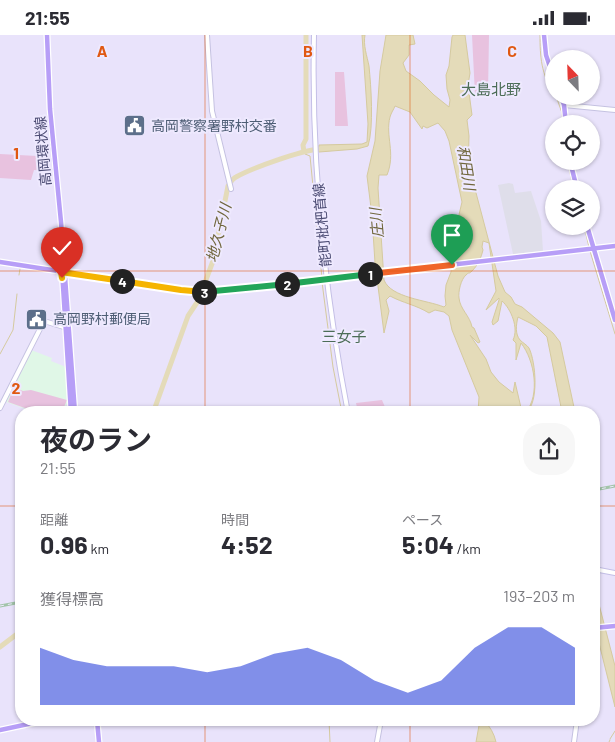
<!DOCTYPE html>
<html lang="ja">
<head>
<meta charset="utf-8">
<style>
  :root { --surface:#fff; --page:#f7f7f7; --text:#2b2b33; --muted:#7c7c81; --accent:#4d60e0 }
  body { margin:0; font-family:Barlow,"Noto Sans JP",sans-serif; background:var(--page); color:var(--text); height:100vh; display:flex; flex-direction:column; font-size:19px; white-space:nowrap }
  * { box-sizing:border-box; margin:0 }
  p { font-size:16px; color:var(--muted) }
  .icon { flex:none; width:28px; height:28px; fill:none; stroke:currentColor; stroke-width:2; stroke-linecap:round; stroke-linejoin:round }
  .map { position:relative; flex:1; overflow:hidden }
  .details { position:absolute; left:15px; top:371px; width:585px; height:320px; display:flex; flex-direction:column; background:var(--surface); border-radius:20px; box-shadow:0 1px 4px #0004 }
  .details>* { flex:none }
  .needle { width:32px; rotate:337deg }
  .controls { position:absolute; left:545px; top:15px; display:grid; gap:10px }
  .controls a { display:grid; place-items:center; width:55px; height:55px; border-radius:50%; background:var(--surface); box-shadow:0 1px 4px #0004; font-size:25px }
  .pin { position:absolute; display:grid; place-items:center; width:42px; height:42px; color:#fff; margin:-51px -21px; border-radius:50% 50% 50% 0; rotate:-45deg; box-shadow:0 0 5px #0007 }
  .pin .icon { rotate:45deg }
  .km { position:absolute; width:25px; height:25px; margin:-12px; border-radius:50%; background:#222; color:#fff; font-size:14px; line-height:25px; text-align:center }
  .round { display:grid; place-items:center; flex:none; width:52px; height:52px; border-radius:20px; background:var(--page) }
  .head { display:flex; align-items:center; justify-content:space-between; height:85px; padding:0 25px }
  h1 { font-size:28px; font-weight:700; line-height:38px }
  .figures { display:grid; grid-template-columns:repeat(3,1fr); gap:8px; height:85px; padding:5px 25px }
  .figures div { display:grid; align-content:center }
  .figures b { font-size:25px; font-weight:700 }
  .figures small { font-size:14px; font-weight:400 }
  .figures p { font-size:14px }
  .chart { height:140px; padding:10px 25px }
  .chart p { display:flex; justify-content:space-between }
  .chart svg { width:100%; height:90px; margin-top:5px; fill:var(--accent); opacity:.7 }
  .status { display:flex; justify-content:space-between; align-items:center; height:35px; padding:0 25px; background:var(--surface); direction:ltr }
  .status svg { height:14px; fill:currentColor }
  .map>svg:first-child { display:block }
</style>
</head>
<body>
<div class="status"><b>21:55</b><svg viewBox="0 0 49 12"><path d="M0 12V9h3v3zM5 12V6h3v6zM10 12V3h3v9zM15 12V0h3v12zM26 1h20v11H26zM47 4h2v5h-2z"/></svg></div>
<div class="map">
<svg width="615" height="707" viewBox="0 0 615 707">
  <rect width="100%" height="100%" fill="#e9e3fb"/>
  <path fill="#dfdeea" d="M 509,148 L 513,149 L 515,158 L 531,156 L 541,186 L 543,216 L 513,219 L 498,150 Z"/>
  <path fill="#e0f7e7" d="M 31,315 L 52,323 L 51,326 L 66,332 L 69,364 L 63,377 L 34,377 L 6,367 Z"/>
  <path fill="#e8c2df" d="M 472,0 L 489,0 L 488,58 L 475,60 Z
    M 335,37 L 344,37 L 348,91 L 335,91 Z
    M 0,119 L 37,121 L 37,124 L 45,124 L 45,136 L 34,135 L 31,145 L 0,143 Z
    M 14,352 L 23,356 L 31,355 L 67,365 L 62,377 L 36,377 L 8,367 Z
    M 382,365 L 387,377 L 358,377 L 356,368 Z"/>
  <path fill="#e4dbb9" stroke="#d5ca9f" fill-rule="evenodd" d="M 362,0 L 365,0 C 363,10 367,21 369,31 C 371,51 374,92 368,111 L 357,114 L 319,117 L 319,110 L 362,109 L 367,107 L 368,89 Z
    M 386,0 L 413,0 L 415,9 L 409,10 L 409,20 L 403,28 L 406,36 L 420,46 L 434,60 L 449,72 L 450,65 L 447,54 L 446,40 L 449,31 L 452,2 L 453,0 L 465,0 L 470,38 L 468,50 L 472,80 L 467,85 L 469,101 L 468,135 L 475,154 L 498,241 L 505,257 L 511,262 L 515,269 L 522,272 L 553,298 L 560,307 L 575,377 L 562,377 L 547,302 L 536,291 L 518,282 C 516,290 515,299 520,305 C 523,308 527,310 529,313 C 536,327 539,369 526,377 C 540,360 535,326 521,308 L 516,325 L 516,308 L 513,305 C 519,293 511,274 502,266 L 498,286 L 493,290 L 492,287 L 499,265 L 499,263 L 486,275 L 496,256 L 489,208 L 483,206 L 482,212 L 483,215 C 481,223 478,230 472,236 C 468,240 470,236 466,240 C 461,244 458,257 459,263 C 460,274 470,281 472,292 L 474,293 L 480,307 L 478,308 L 470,300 L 486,324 L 491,337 L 499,347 L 513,358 L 515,347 L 522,377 L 495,377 L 491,373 L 488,374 L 488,377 L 478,377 L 479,362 L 452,295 L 449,281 L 444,277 L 435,275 L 429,278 C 416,270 403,268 390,261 L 386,265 L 389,276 L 384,298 L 375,228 L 372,181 L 367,141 L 375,106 L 380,36 ZM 395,71 L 410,77 L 422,94 L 423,91 L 427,93 L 438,88 L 445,96 L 449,106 L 462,167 L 453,205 L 451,237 L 446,250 L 445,261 L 446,270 L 444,272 C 427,265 391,263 384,245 L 378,153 L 379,140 L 387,140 C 396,118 385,101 390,82 C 391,78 394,74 395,71 Z
    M 594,550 L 615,631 L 615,672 L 594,588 Z
    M 480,685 L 484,685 C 490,692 494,698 496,707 L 476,707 Z"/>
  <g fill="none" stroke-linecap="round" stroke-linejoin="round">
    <path stroke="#d5ca9f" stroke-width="1" d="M 540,0 C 540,21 541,40 554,58
      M 556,61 L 562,78 L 563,89
      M 304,117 L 305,119 L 310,121 L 322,243
      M 567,126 L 574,154
      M 584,191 L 589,212
      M 590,216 L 615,299
      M 19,240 L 20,234
      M 322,247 L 333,332 L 342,378
      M 0,319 L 13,295 L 17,259
      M 329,685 L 330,707
      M 610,704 L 615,696
      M 609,707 L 610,705"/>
    <path stroke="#e4dbb9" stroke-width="5" d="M 304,117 L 303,110 L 306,104 L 306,0
      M 153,378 L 188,281 L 198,266 L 213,226 L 228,151 C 230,148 232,144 236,142 C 252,133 300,116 319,114
      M 0,612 L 21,596"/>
    <defs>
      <path id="tertiary" d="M 207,0 L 212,76 L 231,154
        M 564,70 L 615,75
        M 0,373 L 44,286 L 67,293
        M 377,707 L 381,685
        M 574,707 L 577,685"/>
      <path id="secondary" d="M 314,0 C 311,127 324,253 348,378
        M 594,534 L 615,538"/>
      <path id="primary" d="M 47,0 L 50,74 L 61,187 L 75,378
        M 544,0 L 546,20 L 554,44
        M 561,61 L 564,70 L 566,89
        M 570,126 L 577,154
        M 587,191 L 615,285
        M 0,227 L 181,255 L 206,257 L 240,254 L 615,211
        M 62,235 L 71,378
        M 594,593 L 615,591
        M 97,685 L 99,707
        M 0,695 L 47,685"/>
    </defs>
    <use href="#tertiary" stroke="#c5c2e1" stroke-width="6"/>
    <use href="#secondary" stroke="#c4bfe6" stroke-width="6"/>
    <use href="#primary" stroke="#fff" stroke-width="7"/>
    <use href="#tertiary" stroke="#fff" stroke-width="4"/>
    <use href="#secondary" stroke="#fff" stroke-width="4"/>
    <use href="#primary" stroke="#b79ef7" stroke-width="4.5"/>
    <defs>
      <path id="rail" d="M 594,455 L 615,451
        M 0,571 L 21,567"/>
    </defs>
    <use href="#rail" stroke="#a2c4a9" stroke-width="3"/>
    <use href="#rail" stroke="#eee9fe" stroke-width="1" stroke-dasharray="4" stroke-linecap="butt"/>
  </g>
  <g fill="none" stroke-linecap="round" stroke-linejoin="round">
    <defs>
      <path id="split-1" d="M 370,239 L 452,230"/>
      <path id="split-2" d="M 287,249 L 370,239"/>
      <path id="split-3" d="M 204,257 L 287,249"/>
      <path id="split-4" d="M 122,246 L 181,255 L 204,257"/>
      <path id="split-5" d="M 62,243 L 61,237 L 122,246"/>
    </defs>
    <use href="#split-1" stroke="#fff" stroke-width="10"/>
    <use href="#split-2" stroke="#fff" stroke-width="10"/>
    <use href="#split-3" stroke="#fff" stroke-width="10"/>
    <use href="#split-4" stroke="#fff" stroke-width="10"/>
    <use href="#split-5" stroke="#fff" stroke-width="10"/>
    <use href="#split-1" stroke="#f0652b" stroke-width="6"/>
    <use href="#split-2" stroke="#22a559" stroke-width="6"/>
    <use href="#split-3" stroke="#22a559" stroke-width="6"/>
    <use href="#split-4" stroke="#f5b400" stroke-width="6"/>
    <use href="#split-5" stroke="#f5b400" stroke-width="6"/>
  </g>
  <path fill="none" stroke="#e05811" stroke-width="1" stroke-opacity="0.55" d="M 205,0 L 205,378M 410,0 L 410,378M 0,236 L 615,236M 0,471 L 21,471M 594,471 L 615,471M 205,685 L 205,707M 410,685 L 410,707"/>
  <defs>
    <symbol id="civic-square" viewBox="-11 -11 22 22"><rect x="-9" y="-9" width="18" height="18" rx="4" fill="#5c6f8a" stroke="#eee9fe"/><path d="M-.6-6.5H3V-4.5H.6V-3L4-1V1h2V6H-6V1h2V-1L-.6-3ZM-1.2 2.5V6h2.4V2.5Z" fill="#fff"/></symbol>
  </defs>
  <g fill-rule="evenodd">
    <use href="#civic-square" x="122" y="78" width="25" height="25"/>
    <use href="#civic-square" x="24" y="272" width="25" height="25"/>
  </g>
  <g text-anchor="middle" stroke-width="4" stroke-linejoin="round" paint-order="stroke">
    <g font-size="14" fill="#4e5e75" stroke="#eee9fe" text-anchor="start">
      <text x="151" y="96">高岡警察署野村交番</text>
      <text x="53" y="289">高岡野村郵便局</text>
    </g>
    <g font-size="14" fill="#4a4a72" stroke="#eee9fe">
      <text transform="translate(43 116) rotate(-95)" y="5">高岡環状線</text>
      <text transform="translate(322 190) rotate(-95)" y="5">能町枇杷首線</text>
    </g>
    <g font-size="15" fill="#4c6d57" stroke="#eee9fe">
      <text x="491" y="60">大島北野</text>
      <text x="344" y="307">三女子</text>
    </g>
    <g font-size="15" font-style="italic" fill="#70663c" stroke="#eee9fe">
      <text transform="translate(466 133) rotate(81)" y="5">和田川</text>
      <text transform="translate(377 188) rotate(-95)" y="5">庄川</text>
      <text transform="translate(219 198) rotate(-76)" y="5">地久子川</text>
    </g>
  </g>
  <g font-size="16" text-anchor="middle" font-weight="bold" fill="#e05811" stroke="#eee9fe" stroke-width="4" stroke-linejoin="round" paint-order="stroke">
    <text x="102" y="22">A</text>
    <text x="308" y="22">B</text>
    <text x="512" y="22">C</text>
    <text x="16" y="124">1</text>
    <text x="16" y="359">2</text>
  </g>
</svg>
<div class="controls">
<a><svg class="needle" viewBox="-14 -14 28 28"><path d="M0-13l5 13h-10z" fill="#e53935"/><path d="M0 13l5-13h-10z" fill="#7c7c81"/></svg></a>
<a><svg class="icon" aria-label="locate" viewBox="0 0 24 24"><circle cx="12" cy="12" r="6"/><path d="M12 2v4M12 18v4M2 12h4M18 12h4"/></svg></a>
<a><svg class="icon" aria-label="layers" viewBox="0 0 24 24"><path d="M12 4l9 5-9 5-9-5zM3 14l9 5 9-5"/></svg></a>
</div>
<div class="pin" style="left:452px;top:230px;background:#1e9e55"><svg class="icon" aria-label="arrive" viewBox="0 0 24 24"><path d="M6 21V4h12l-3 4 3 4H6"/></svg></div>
<div class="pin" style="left:62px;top:243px;background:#d93025"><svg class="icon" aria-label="check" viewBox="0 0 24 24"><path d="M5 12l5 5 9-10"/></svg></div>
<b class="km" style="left:370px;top:239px">1</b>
<b class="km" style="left:287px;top:249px">2</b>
<b class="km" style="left:204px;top:257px">3</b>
<b class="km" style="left:122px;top:246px">4</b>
<section class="details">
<div class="head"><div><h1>夜のラン</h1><p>21:55</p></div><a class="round"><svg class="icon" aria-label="share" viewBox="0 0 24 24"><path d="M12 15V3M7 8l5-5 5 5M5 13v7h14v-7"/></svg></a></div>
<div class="figures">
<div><p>距離</p><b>0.96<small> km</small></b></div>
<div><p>時間</p><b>4:52</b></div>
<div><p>ペース</p><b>5:04<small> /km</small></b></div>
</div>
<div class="chart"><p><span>獲得標高</span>193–203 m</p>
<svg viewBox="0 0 160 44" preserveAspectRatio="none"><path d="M0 44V16L10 22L20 25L30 25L40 25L50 28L60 25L70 19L80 16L90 22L100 32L110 38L120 32L130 16L140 6L150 6L160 16V44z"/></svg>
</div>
</section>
</div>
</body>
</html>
